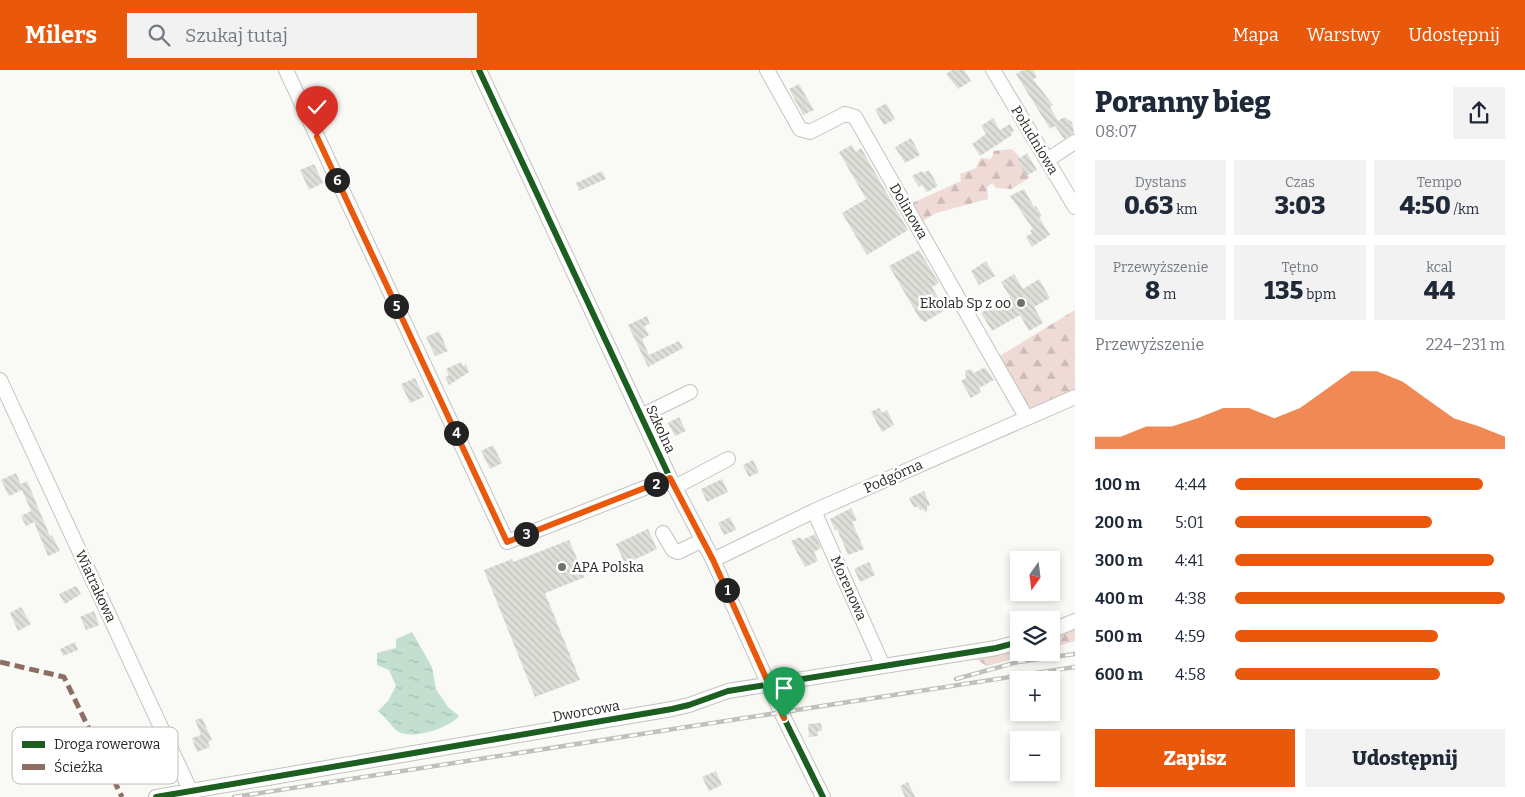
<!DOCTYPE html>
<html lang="pl">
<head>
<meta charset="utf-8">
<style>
  :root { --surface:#fff; --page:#f2f2f3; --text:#1f2937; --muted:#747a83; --accent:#ea580c }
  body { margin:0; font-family:Bitter,serif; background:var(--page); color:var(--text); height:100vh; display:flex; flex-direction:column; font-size:19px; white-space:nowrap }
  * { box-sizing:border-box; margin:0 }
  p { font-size:16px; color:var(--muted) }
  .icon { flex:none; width:28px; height:28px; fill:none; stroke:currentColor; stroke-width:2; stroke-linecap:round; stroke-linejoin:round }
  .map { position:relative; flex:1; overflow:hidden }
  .side { display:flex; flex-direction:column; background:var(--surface); width:450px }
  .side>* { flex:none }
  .needle { width:32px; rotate:194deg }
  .controls { position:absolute; left:1010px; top:481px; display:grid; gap:10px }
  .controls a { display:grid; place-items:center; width:50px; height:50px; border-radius:0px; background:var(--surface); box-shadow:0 2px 8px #0003; font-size:25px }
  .pin { position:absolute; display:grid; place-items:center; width:42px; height:42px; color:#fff; margin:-51px -21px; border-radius:50% 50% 50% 0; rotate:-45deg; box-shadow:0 0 5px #0007 }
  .pin .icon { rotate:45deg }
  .km { position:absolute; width:25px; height:25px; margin:-12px; border-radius:50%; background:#222; color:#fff; font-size:14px; line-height:25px; text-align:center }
  .round { display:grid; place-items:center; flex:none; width:52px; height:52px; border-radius:0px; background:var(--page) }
  .head { display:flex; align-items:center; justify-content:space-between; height:85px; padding:0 20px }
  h1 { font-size:28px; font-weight:800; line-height:38px }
  .figures { display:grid; grid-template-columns:repeat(3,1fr); gap:8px; height:85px; padding:5px 20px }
  .figures div { display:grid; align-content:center; border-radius:0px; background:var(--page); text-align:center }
  .figures b { font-size:25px; font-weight:800 }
  .figures small { font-size:14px; font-weight:400 }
  .figures p { font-size:14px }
  .chart { height:140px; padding:10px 20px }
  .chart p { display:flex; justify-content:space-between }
  .chart svg { width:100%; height:90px; margin-top:5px; fill:var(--accent); opacity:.7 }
  .primary-button { display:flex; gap:10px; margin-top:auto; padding:10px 20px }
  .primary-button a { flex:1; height:58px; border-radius:0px; background:var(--accent); color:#fff; font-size:20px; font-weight:800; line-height:58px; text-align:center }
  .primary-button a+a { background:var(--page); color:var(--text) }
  ul { padding:0 20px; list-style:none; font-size:16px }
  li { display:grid; grid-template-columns:80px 60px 1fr; align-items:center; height:38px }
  li i { height:12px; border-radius:6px; background:var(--accent) }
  header { display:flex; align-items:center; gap:30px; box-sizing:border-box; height:70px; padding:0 25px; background:var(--accent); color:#fff }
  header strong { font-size:24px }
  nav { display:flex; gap:28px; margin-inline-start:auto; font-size:18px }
  .search { width:350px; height:45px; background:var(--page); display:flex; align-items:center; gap:12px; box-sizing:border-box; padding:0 18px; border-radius:0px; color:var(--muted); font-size:19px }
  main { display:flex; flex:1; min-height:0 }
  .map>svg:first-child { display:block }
</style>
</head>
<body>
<header>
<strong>Milers</strong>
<div class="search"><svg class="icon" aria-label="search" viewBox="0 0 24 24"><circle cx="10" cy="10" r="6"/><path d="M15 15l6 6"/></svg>Szukaj tutaj</div>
<nav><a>Mapa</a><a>Warstwy</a><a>Udostępnij</a></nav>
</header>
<main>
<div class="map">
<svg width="1075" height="727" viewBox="0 0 1075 727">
  <defs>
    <pattern id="forest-firs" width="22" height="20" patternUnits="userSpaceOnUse" patternTransform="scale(1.25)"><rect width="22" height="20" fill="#efdad6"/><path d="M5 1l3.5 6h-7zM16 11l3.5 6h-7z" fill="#cdbbb8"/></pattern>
    <pattern id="water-ripples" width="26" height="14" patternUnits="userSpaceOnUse" patternTransform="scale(1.25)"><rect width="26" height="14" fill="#c2dfcf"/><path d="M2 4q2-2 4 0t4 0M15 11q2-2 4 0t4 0" fill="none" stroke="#a7bfb2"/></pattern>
    <pattern id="building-back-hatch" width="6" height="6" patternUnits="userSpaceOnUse" patternTransform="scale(1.25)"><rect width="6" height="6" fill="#dde0d8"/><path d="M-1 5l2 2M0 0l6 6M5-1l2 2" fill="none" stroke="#bec0b9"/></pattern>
  </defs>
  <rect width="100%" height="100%" fill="#f9f9f5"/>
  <path fill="url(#forest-firs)" d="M 1012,79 L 1026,94 L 1029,108 L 1011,119 L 996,118 L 992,113 L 987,117 L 988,129 L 936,143 L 918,154 L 908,135 L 961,111 L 960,104 L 976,98 L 981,88 L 991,89 L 994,81 Z
    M 1075,240 L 1075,321 L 1028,342 L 998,287 Z
    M 1075,552 L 1075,571 L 1051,578 L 1051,562 Z
    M 1019,573 L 1019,582 L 1036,583 L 987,596 L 971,586 Z"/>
  <path fill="url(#water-ripples)" d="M 412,562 L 432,597 L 436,619 L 448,637 L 459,646 C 449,658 411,671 397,661 C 391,656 386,647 378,641 L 388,631 L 396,616 L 389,600 L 377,595 L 377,583 L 396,578 L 396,569 Z"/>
  <path fill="url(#building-back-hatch)" d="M 952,0 L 964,0 L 971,11 L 958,19 L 946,4 Z
    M 1023,0 L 1033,0 L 1037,7 L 1033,9 L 1053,35 L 1050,37 L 1058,51 L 1064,47 L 1072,52 L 1074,63 L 1064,69 L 1055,56 L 1050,59 L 1016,4 Z
    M 799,14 L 814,40 L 803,45 L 789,19 Z
    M 886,33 L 895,49 L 884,55 L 875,40 Z
    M 993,48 L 1000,60 L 1010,54 L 1014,61 L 1011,63 L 1012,65 L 980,86 L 972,74 L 986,64 L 981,56 Z
    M 911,68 L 920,85 L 905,93 L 895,77 Z
    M 852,75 L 856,82 L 861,78 L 908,160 L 867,185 L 842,143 L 866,129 L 839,82 Z
    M 1027,83 L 1037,100 L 1026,106 L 1017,90 Z
    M 314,94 L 323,113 L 309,120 L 300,100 Z
    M 929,100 L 938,116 L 927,122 L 922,115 L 919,117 L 912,106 L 922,101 L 924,103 Z
    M 602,101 L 606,109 L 579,121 L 576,113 Z
    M 1024,119 L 1034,137 L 1036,136 L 1042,146 L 1039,147 L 1050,165 L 1032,177 L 1026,167 L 1032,163 L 1030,161 L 1033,159 L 1010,126 Z
    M 919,180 L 939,213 L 932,217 L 945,240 L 925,252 L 920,249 L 889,196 Z
    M 986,191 L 995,206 L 979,215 L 971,201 Z
    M 1014,204 L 1023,219 L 1039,209 L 1050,228 L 1034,237 L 1043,253 L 1029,261 L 1020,245 L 992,261 L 981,243 L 1010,227 L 1001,212 Z
    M 647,246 L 650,254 L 644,256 L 649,265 L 642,269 L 649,285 L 679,271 L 683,278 L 648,297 L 628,255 Z
    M 439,261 L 448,281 L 435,286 L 426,267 Z
    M 461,292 L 463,296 L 466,294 L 469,302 L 449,315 L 445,307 L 449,305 L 446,299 Z
    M 985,297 L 994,310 L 979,318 L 981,322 L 971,328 L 961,311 L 966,308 L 965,301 L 971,299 L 974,303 Z
    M 415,308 L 424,327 L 410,333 L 401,314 Z
    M 879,338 L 882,343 L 887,340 L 894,355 L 882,362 L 871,342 Z
    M 679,347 L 686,361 L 675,366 L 668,353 Z
    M 493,375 L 502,393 L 490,399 L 481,381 Z
    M 753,390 L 759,402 L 749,407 L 743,395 Z
    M 16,403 L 21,414 L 27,411 L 50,466 L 52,465 L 60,481 L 48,486 L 34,452 L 26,456 L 21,446 L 31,441 L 22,420 L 9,426 L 1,410 Z
    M 722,409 L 728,422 L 707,432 L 701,419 Z
    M 924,421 L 930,435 L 927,437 L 927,443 L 922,439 L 920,440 L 918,436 L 914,438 L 909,428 Z
    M 851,438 L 857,450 L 852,452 L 864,479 L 848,485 L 837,459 L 835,460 L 830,449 Z
    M 730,447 L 736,460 L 724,465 L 718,453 Z
    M 648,459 L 657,479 L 625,494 L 616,474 Z
    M 815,464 L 821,478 L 814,482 L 818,491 L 805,497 L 791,471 L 801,467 L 802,470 Z
    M 569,470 L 585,507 L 545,523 L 580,610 L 535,627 L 484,500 L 512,489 L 513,492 Z
    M 869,492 L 875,505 L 860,512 L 854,499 Z
    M 76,516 L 81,524 L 65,534 L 59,524 Z
    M 21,537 L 31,554 L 18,561 L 10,543 Z
    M 94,541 L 99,555 L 86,560 L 80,547 Z
    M 75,572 L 78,580 L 63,586 L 60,579 Z
    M 202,648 L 212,670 L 208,672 L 210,677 L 197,682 L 192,668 L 201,665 L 195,650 Z
    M 821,653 L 822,661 L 818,661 L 818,666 L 809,667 L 808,654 Z
    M 716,701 L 722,715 L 709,721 L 702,707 Z
    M 908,712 L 915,727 L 905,727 L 900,716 Z"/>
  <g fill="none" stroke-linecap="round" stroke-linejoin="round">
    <defs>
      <path id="minor" d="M 286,0 L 507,472 L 670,408
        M 479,0 L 670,408 L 713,490 L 781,642 L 823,727
        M 767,0 L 800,59 L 810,62 L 845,44 L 855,47 L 1026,347
        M 993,0 L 1075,137
        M 1047,90 L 1075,72
        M 0,310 L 191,722
        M 641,346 L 690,322
        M 675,417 L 728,389
        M 814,441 L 883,596
        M 663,463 L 673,480 L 678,482 L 703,470
        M 713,490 L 814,441 L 1075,327
        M 1051,561 L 1075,551
        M 156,727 L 672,639 L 689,635 L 728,621 L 996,578 L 1019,572"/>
    </defs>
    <use href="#minor" stroke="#c3c3c0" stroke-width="16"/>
    <use href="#minor" stroke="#fefefe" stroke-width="14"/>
    <defs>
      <path id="rail" d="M 956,609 L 1018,592 L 1075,584
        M 234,727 L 1075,597"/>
    </defs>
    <use href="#rail" stroke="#bfbfbe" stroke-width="4.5"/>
    <use href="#rail" stroke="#fff" stroke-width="2.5" stroke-dasharray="8" stroke-linecap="butt"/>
    <path stroke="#8d6e63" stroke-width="5" stroke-dasharray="10 5" stroke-linecap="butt" d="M 0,592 L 64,607 L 122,727"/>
    <defs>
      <path id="cycleway" d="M 479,0 L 670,408 L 713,490 L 781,642 L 823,727
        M 156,727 L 672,639 L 689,635 L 728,621 L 996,578 L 1019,572"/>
    </defs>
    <use href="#cycleway" stroke="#fff" stroke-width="9"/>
    <use href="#cycleway" stroke="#1b5e20" stroke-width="6"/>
  </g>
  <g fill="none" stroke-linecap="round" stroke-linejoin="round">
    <defs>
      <path id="route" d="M 317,67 L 507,472 L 670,408 L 713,490 L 784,648"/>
    </defs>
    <use href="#route" stroke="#fff" stroke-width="10"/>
    <use href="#route" stroke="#ea580c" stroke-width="6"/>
  </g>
  <g fill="#71716e" stroke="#fff" stroke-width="2">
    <circle cx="1021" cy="233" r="5"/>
    <circle cx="562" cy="497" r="5"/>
  </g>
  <g text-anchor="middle" stroke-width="5" stroke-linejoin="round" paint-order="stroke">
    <g font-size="14" fill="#282825" stroke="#fff">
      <text transform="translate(1035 70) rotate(59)" y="5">Południowa</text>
      <text transform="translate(909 141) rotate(60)" y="5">Dolinowa</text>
      <text transform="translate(661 359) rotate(65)" y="5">Szkolna</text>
      <text transform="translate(893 406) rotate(-24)" y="5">Podgórna</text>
      <text transform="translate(96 516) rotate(65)" y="5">Wiatrakowa</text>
      <text transform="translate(849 518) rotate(66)" y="5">Morenowa</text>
      <text transform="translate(586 641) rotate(-10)" y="5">Dworcowa</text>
    </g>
    <g font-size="14" fill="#282825" stroke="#fff" text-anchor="end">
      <text x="1011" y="238">Ekolab Sp z oo</text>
      <text x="572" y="502" text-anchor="start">APA Polska</text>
    </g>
  </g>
  <rect x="12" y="657" width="166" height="57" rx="8" fill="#fff" stroke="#bebebe" stroke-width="1"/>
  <rect x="22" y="671" width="23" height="7" fill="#1b5e20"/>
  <rect x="22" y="694" width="23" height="6" fill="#8d6e63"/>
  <g font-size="14" fill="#282825">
    <text x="54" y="679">Droga rowerowa</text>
    <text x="54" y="702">Ścieżka</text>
  </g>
</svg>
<div class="controls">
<a><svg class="needle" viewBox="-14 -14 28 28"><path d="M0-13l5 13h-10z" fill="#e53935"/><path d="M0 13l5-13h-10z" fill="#747a83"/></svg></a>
<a><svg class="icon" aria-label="layers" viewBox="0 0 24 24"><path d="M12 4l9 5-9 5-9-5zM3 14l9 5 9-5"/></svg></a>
<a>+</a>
<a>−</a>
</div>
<div class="pin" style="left:784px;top:648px;background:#1e9e55"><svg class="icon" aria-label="arrive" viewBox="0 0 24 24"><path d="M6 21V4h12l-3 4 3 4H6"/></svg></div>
<div class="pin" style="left:317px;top:67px;background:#d93025"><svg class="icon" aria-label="check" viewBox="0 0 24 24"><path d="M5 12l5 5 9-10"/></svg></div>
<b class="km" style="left:727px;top:520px">1</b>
<b class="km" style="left:656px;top:414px">2</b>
<b class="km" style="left:526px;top:464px">3</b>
<b class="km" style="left:456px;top:363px">4</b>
<b class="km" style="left:396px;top:236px">5</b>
<b class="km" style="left:337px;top:110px">6</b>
</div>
<section class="side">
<div class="head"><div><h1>Poranny bieg</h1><p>08:07</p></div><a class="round"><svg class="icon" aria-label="share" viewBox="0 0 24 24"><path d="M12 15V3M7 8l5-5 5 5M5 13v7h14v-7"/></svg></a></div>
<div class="figures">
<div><p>Dystans</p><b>0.63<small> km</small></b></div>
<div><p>Czas</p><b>3:03</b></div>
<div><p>Tempo</p><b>4:50<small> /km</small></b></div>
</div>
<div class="figures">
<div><p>Przewyższenie</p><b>8<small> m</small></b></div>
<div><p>Tętno</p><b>135<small> bpm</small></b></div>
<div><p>kcal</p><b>44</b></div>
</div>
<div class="chart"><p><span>Przewyższenie</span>224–231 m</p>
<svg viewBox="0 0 160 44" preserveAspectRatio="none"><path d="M0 44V38L10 38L20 33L30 33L40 29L50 24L60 24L70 29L80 24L90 15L100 6L110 6L120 11L130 20L140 29L150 33L160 38V44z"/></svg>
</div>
<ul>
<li><b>100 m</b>4:44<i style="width:92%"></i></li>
<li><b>200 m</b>5:01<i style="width:73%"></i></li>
<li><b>300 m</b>4:41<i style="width:96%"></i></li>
<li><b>400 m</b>4:38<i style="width:100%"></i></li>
<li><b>500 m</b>4:59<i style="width:75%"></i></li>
<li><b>600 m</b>4:58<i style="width:76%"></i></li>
</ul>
<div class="primary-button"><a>Zapisz</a><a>Udostępnij</a></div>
</section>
</main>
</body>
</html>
